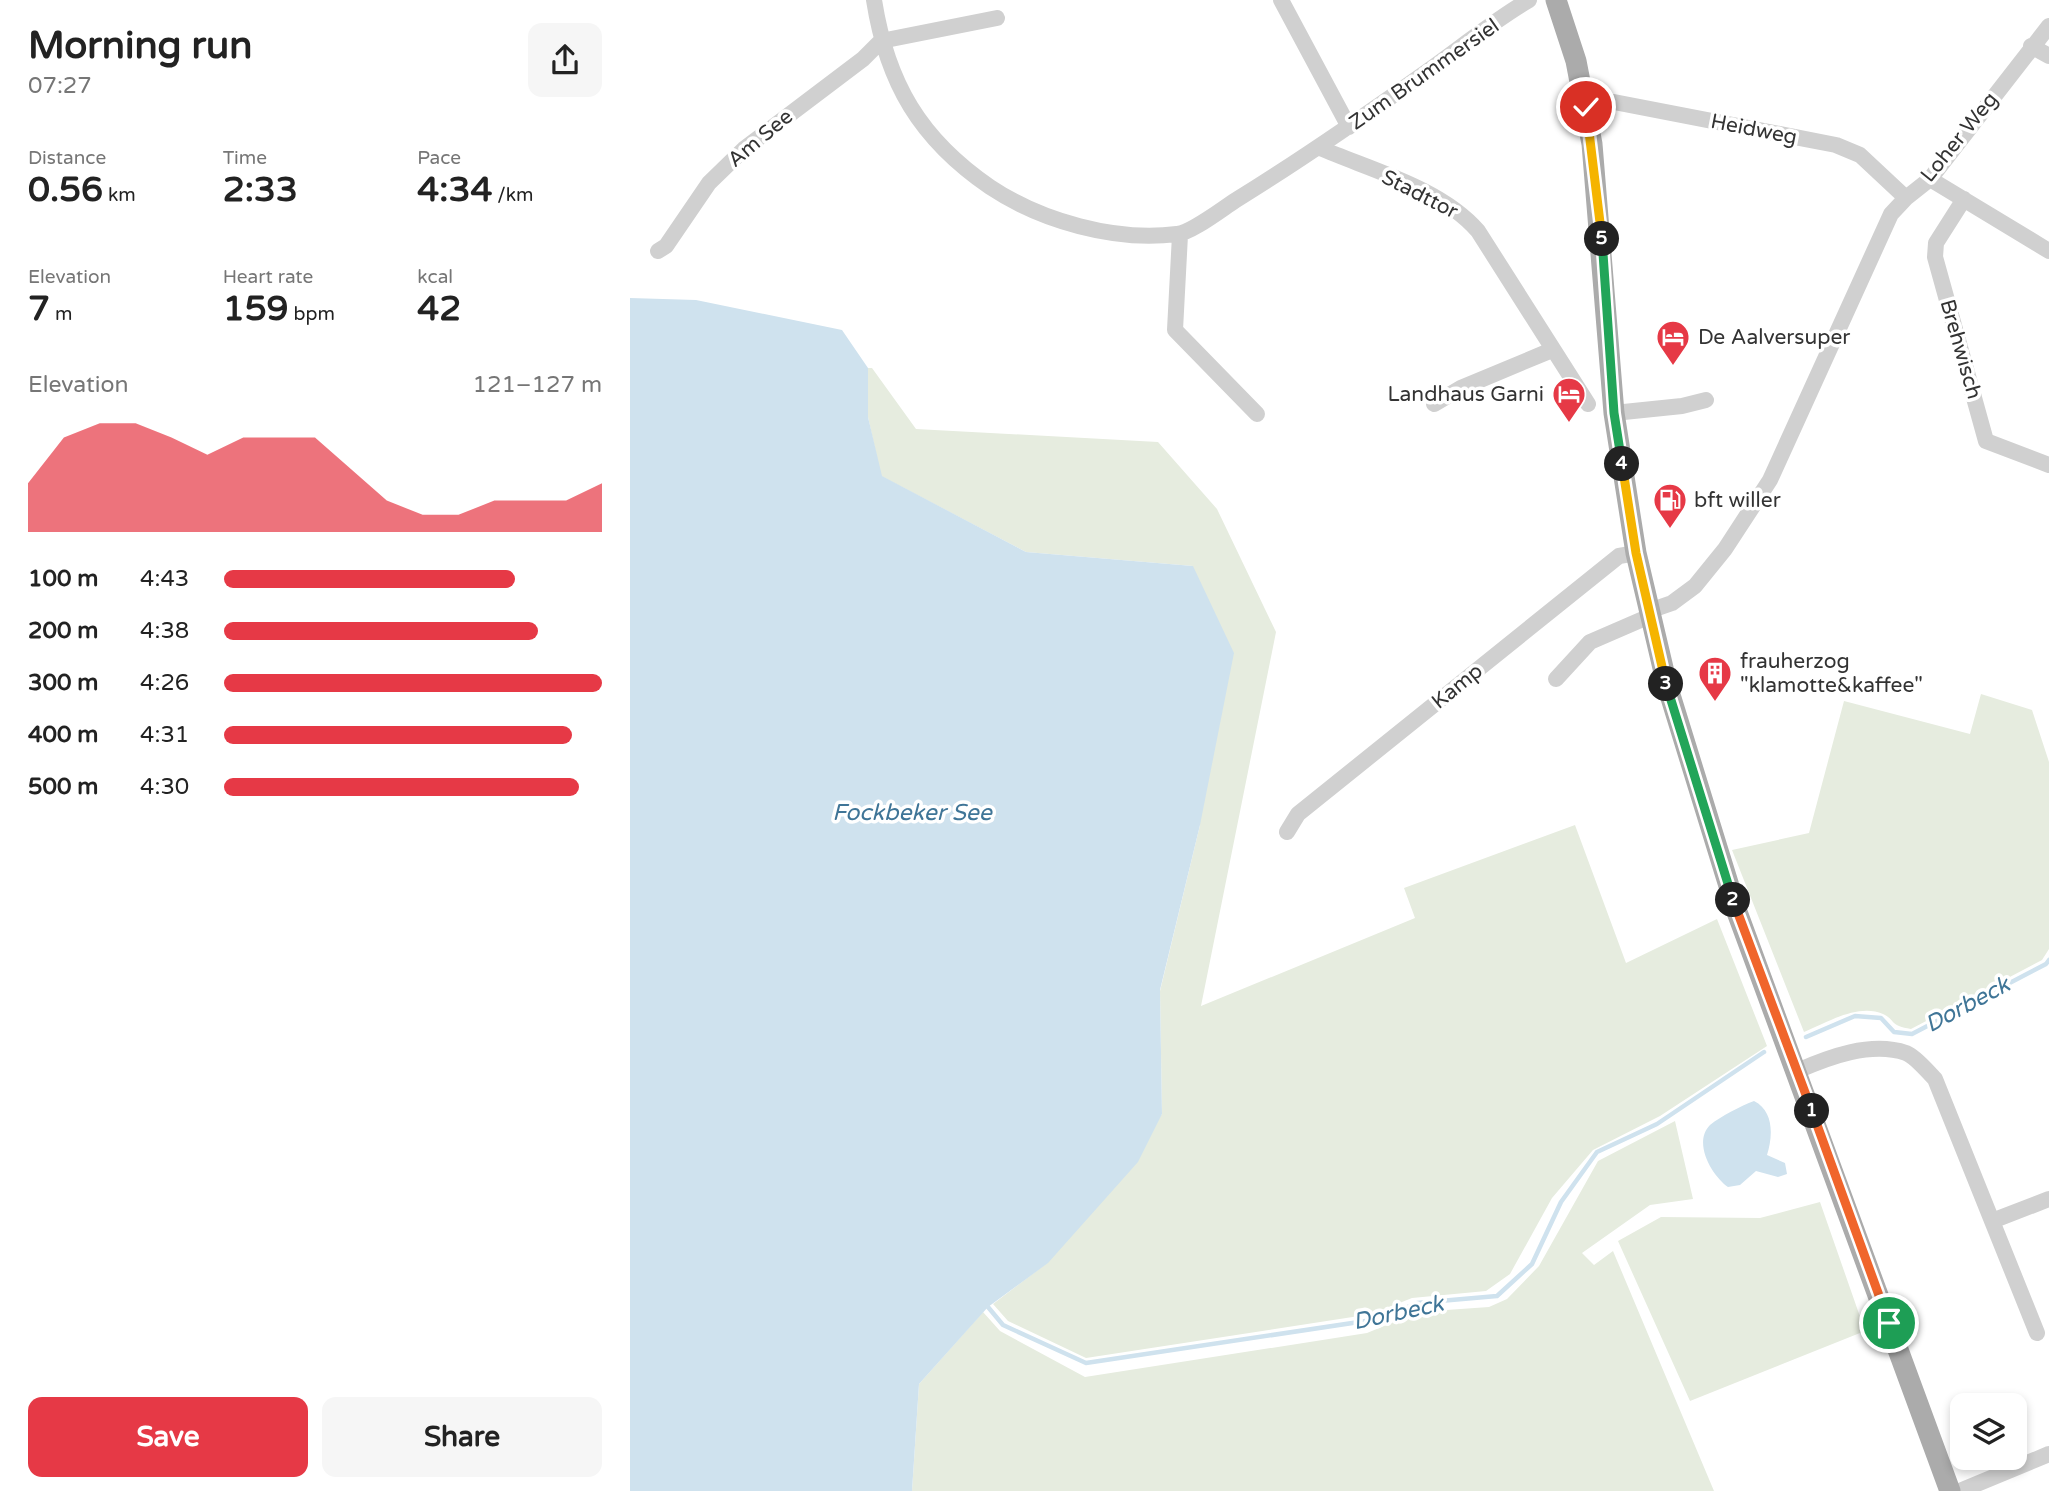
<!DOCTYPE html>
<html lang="en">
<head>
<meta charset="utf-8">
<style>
  :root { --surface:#fff; --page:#f6f6f6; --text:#222; --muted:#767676; --accent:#e63946 }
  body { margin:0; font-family:"Varela Round",sans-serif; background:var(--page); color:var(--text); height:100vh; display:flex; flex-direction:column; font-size:26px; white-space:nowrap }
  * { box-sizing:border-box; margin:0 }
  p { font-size:23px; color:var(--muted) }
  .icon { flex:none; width:38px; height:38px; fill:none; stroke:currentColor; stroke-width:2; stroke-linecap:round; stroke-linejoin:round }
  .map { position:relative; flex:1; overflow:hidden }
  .drawer { display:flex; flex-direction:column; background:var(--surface); width:630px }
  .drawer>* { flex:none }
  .controls { position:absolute; left:1320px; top:1393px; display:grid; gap:14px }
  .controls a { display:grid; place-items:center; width:77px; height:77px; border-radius:14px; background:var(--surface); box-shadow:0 4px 10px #0003; font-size:35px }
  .pin { position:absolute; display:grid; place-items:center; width:60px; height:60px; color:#fff; margin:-30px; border:4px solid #fff; border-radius:50%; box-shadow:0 2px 7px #0007 }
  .km { position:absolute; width:35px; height:35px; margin:-18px; border-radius:50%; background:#222; color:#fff; font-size:19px; line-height:35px; text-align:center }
  .round { display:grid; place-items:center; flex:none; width:74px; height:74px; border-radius:14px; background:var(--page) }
  .summary { display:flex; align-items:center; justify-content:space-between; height:119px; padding:0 28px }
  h1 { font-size:38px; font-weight:800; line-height:52px }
  .stats { display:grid; grid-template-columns:repeat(3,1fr); gap:10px; height:119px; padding:7px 28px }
  .stats div { display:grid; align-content:center }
  .stats b { font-size:35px; font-weight:800 }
  .stats small { font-size:19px; font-weight:400 }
  .stats p { font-size:19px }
  .chart { height:196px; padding:14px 28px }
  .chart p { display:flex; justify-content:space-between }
  .chart svg { width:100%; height:126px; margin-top:7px; fill:var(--accent); opacity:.7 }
  .primary-button { display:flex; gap:14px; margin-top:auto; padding:14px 28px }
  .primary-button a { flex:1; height:80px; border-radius:14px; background:var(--accent); color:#fff; font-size:28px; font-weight:800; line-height:80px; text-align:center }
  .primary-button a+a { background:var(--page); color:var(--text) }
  ul { padding:0 28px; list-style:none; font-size:23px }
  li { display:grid; grid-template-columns:112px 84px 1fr; align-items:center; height:52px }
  li i { height:18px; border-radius:9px; background:var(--accent) }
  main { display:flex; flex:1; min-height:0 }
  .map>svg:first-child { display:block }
</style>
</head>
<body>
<main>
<section class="drawer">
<div class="summary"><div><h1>Morning run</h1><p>07:27</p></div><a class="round"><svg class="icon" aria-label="share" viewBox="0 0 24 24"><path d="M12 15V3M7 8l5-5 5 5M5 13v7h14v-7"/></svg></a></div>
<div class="stats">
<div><p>Distance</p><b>0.56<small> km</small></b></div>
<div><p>Time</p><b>2:33</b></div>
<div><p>Pace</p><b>4:34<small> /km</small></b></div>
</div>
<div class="stats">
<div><p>Elevation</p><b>7<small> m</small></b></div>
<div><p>Heart rate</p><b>159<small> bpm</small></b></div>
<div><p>kcal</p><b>42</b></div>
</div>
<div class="chart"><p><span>Elevation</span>121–127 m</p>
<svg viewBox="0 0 160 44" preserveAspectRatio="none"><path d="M0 44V27L10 11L20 6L30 6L40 11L50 17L60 11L70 11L80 11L90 22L100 33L110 38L120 38L130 33L140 33L150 33L160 27V44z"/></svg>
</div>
<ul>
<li><b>100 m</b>4:43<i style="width:77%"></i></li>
<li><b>200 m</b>4:38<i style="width:83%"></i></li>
<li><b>300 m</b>4:26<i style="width:100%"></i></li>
<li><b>400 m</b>4:31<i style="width:92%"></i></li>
<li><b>500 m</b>4:30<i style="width:94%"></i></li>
</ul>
<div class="primary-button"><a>Save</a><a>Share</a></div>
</section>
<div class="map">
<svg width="1419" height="1491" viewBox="0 0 1419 1491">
  <rect width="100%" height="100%" fill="#fff"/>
  <path fill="#e6ecdf" d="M 238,368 L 242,368 L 286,429 L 528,442 L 587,509 L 646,632 L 571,1006 L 785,918 L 774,888 L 945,825 L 996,963 L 1087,919 L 1137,1046 L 1030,1116 L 963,1150 L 922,1198 L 880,1274 L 856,1291 L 782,1298 L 742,1314 L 456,1358 L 378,1321 L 363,1304 L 417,1263 L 532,1114 L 530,991 L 570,825 L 563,566 L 396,552 L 251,476 L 238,417 Z
    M 1351,694 L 1402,710 L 1419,762 L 1419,949 L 1412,960 L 1281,1029 C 1258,1025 1267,1021 1253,1014 C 1228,1003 1196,1023 1174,1032 L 1102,850 L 1179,833 L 1214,701 L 1340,734 Z
    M 1045,1121 L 1063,1199 L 1020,1205 L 952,1253 L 964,1265 L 983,1251 L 1084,1491 L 282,1491 L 289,1384 L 353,1312 L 370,1331 L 455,1377 L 737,1333 L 788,1312 L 859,1307 L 877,1299 L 909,1266 L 968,1161 Z
    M 1190,1202 L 1235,1331 L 1060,1401 L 988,1241 L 1031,1217 L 1130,1218 Z"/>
  <path fill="#cfe2ee" d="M 0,298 L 66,300 L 212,330 L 238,368 L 238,417 L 252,476 L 396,552 L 563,566 L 604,653 L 570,825 L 530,990 L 532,1114 L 508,1162 L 418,1263 L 358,1307 L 289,1384 L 282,1491 L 0,1491 Z
    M 1124,1101 C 1144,1111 1143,1136 1137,1155 L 1155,1163 L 1157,1174 L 1148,1177 L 1126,1171 L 1110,1185 L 1098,1187 C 1083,1177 1062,1143 1080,1125 C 1091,1116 1111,1106 1124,1101 Z"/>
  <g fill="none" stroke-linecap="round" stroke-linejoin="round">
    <path stroke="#cfe2ee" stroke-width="4.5" d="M 1176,1037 L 1225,1016 L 1251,1018 L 1264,1032 L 1282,1034 L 1416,964 L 1419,960
      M 358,1307 L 373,1325 L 456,1363 L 749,1319 L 787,1303 L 867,1296 L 902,1264 L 931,1202 L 967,1152 L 1027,1124 L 1134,1052"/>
    <path stroke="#d0d0d0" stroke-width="16" d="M 244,0 C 257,83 290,139 360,187 C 411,221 485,242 547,234 C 561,233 592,209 606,200 C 671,160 733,117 795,73 C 829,49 863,21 899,0
      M 651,0 L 719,127
      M 251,41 L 367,18
      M 1401,46 L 1419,56
      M 956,107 L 984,102 L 1206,145 L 1230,155 L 1276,198
      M 690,148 C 741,170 811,188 848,231 L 958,404
      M 1300,179 L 1419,251
      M 1334,199 L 1306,243 L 1305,257 L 1356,441 L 1419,465
      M 550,235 L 545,330 L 627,414
      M 28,251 L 36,246 L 79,183 L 114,149 L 233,59 L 251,41
      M 804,404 L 831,388 L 922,350
      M 984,413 L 1052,406 L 1076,400
      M 1019,611 L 1042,603 L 1065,586 L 1095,549 L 1140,480 L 1261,214 L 1276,198 L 1300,179 L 1419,26
      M 926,679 L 960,642 L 1020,616
      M 657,832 L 668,814 L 989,556 L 1006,553
      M 1167,1071 C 1199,1057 1241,1041 1276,1053 C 1286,1057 1297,1071 1305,1079 L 1407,1333
      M 1362,1221 L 1419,1199
      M 1330,1491 L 1419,1454"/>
    <path stroke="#ababab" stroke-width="21" d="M 926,0 L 946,61 L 962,144 L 984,413 L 1006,553 L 1037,685 L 1107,912 L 1320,1491"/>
  </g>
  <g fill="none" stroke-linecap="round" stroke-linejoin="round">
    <defs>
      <path id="split-1" d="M 1182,1111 L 1259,1323"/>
      <path id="split-2" d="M 1103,900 L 1182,1111"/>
      <path id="split-3" d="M 1036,684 L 1103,900"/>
      <path id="split-4" d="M 992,464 L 1006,553 L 1036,684"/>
      <path id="split-5" d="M 972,239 L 984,413 L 992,464"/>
      <path id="split-6" d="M 956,107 L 972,239"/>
    </defs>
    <use href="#split-1" stroke="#fff" stroke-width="14"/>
    <use href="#split-2" stroke="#fff" stroke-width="14"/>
    <use href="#split-3" stroke="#fff" stroke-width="14"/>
    <use href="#split-4" stroke="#fff" stroke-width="14"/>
    <use href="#split-5" stroke="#fff" stroke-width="14"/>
    <use href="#split-6" stroke="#fff" stroke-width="14"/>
    <use href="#split-1" stroke="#f0652b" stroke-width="9"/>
    <use href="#split-2" stroke="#f0652b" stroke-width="9"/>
    <use href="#split-3" stroke="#22a559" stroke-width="9"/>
    <use href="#split-4" stroke="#f5b400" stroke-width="9"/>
    <use href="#split-5" stroke="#22a559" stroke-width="9"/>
    <use href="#split-6" stroke="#f5b400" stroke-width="9"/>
  </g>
  <defs>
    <symbol id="hotel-pin" viewBox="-11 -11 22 30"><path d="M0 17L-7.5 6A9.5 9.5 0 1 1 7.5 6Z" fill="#e63946" stroke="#fff"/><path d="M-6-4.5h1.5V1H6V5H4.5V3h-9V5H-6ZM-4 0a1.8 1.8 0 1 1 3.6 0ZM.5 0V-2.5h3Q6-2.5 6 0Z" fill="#fff"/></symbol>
    <symbol id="fuel-pin" viewBox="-11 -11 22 30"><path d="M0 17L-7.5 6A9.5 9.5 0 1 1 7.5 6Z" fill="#e63946" stroke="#fff"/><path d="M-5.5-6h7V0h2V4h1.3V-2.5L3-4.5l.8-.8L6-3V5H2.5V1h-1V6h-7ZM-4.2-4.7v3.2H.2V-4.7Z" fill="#fff"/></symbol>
    <symbol id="building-pin" viewBox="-11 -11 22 30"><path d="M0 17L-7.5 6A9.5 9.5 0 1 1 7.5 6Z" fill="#e63946" stroke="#fff"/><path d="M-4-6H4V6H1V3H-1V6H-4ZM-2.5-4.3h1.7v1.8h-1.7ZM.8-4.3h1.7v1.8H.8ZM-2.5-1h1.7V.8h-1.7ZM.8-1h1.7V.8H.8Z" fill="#fff"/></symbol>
  </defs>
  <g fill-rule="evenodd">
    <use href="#hotel-pin" x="1024" y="318" width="38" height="52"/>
    <use href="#hotel-pin" x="920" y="375" width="38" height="52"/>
    <use href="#fuel-pin" x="1021" y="481" width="38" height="52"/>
    <use href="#building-pin" x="1066" y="654" width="38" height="52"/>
  </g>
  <g text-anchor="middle" stroke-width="7" stroke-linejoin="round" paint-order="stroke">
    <g font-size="21" fill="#333" stroke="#fff">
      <text transform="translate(794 74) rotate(-35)" y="7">Zum Brummersiel</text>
      <text transform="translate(1124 129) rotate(11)" y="7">Heidweg</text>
      <text transform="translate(1329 137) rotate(-51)" y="7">Loher Weg</text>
      <text transform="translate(130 138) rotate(-40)" y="7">Am See</text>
      <text transform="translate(790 194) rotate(27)" y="7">Stadttor</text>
      <text transform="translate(1331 349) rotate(74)" y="7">Brehwisch</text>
      <text transform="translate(827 686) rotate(-39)" y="7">Kamp</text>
    </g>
    <g font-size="21" fill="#333" stroke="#fff" text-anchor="start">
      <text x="1068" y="344">De Aalversuper</text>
      <text x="914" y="401" text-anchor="end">Landhaus Garni</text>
      <text x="1064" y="507">bft willer</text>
      <text x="1110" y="668">frauherzog<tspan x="1110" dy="24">"klamotte&amp;kaffee"</tspan></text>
    </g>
    <g font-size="23" font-style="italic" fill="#3f7597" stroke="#fff">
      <text x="282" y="820">Fockbeker See</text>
      <text transform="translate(1337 1004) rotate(-28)" y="8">Dorbeck</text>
      <text transform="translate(768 1312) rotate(-12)" y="8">Dorbeck</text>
    </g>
  </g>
</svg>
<div class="controls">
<a><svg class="icon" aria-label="layers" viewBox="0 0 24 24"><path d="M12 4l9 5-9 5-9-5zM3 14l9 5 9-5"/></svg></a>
</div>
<div class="pin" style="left:1259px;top:1323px;background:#1e9e55"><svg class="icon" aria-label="arrive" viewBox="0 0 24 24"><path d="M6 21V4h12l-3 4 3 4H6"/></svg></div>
<div class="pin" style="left:956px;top:107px;background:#d93025"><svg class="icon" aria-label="check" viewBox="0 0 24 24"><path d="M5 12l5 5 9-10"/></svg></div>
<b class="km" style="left:1182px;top:1111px">1</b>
<b class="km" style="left:1103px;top:900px">2</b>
<b class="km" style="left:1036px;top:684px">3</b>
<b class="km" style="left:992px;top:464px">4</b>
<b class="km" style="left:972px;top:239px">5</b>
</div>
</main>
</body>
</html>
